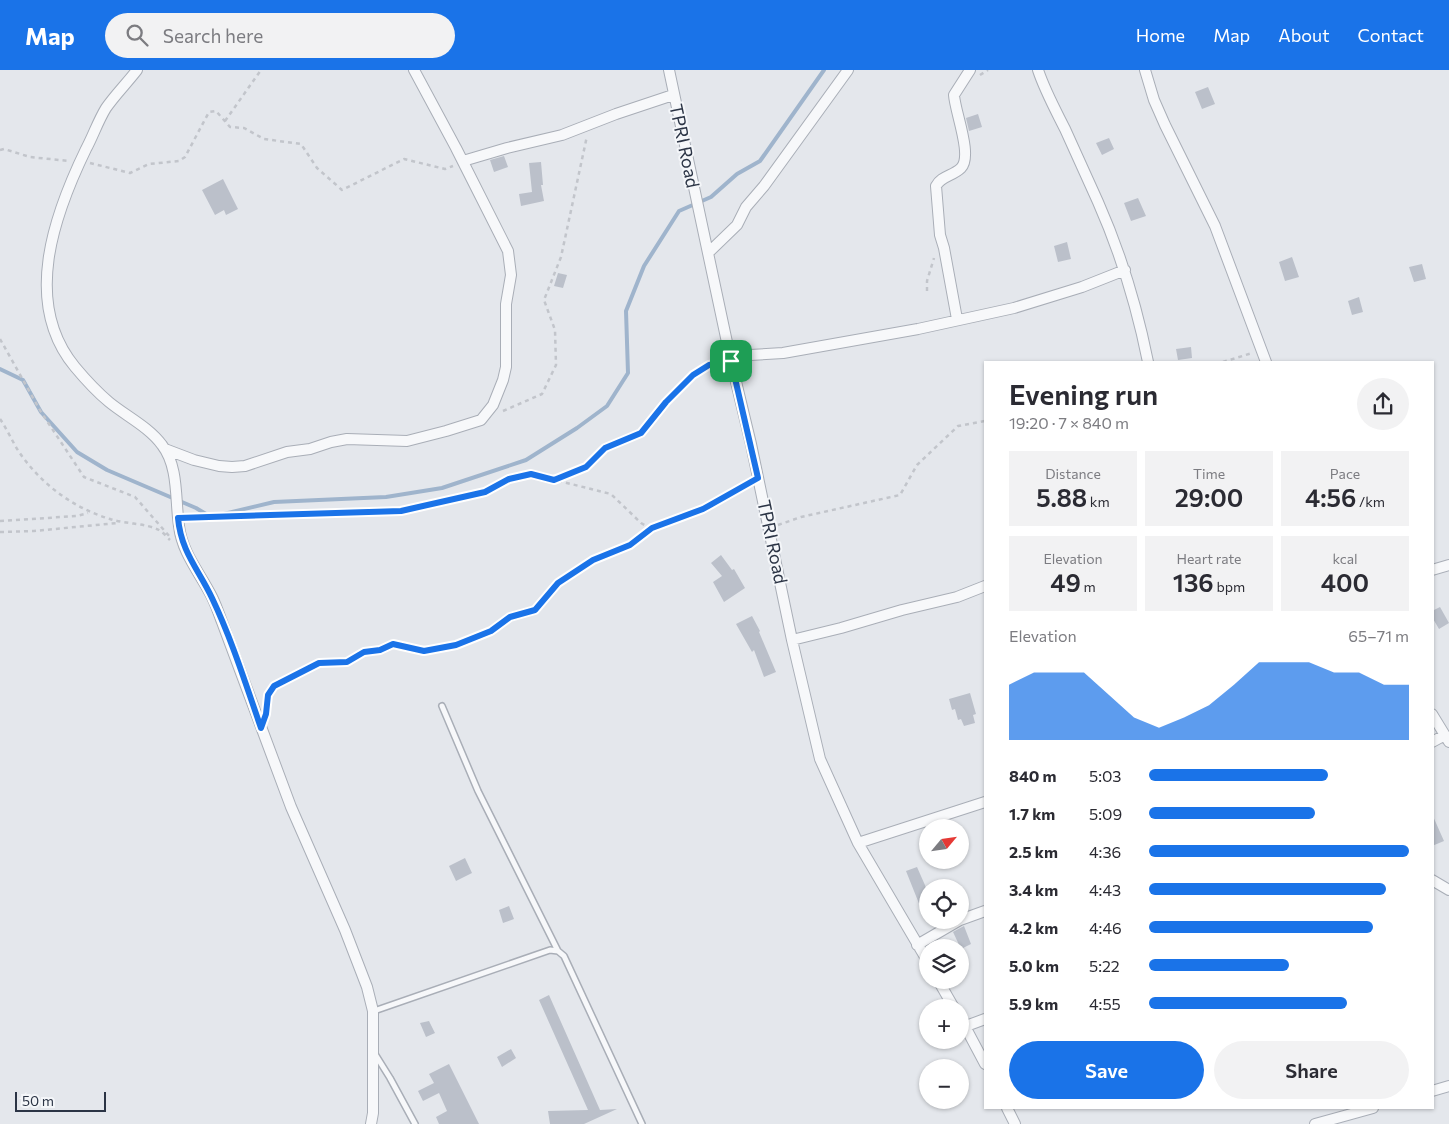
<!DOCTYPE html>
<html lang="en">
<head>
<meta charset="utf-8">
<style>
  :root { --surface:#fff; --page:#f2f2f3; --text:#2b2b33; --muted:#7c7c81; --accent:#1a73e8 }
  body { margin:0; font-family:Commissioner,sans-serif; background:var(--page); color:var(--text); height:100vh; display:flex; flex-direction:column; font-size:19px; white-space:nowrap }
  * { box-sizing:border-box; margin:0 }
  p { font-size:16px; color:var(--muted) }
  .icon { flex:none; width:28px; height:28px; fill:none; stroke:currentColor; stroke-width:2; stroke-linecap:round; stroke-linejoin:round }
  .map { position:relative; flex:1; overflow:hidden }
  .details { position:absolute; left:984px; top:291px; width:450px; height:748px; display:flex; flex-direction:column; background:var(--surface); border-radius:0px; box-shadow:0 1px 4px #0004 }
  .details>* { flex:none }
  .needle { width:32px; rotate:61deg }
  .tools { position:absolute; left:919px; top:749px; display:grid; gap:10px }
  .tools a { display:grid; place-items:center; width:50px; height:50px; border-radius:50%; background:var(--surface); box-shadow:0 1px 4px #0004; font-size:25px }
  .scale { position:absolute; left:15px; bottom:12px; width:91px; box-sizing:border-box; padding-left:5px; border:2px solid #2b3445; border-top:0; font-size:14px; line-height:18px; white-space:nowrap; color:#2b3445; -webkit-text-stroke:4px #f4f6f9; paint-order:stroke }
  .pin { position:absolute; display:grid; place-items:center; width:42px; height:42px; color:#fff; margin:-21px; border-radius:10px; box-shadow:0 2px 8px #0006 }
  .round { display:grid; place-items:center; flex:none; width:52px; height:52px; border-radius:26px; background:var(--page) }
  .head { display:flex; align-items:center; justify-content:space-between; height:85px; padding:0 25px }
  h1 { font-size:28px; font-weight:600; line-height:38px }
  .metrics { display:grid; grid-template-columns:repeat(3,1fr); gap:8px; height:85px; padding:5px 25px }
  .metrics div { display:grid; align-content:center; border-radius:0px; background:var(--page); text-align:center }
  .metrics b { font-size:25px; font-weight:600 }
  .metrics small { font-size:14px; font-weight:400 }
  .metrics p { font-size:14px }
  .chart { height:140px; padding:10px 25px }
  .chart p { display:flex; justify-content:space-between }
  .chart svg { width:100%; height:90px; margin-top:5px; fill:var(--accent); opacity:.7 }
  .button { display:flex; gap:10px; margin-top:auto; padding:10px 25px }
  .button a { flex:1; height:58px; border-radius:30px; background:var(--accent); color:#fff; font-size:20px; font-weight:600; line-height:58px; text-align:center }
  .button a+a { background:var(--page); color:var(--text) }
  ul { padding:0 25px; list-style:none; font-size:16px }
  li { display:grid; grid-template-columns:80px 60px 1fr; align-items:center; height:38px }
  li i { height:12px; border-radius:6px; background:var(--accent) }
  header { display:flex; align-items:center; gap:30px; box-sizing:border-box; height:70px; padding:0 25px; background:var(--accent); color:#fff }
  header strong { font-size:24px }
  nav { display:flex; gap:28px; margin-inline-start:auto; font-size:18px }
  .search { width:350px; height:45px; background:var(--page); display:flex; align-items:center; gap:12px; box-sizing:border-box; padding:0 18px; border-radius:28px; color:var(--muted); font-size:19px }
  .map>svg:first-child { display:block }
</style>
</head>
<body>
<header>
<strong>Map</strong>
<div class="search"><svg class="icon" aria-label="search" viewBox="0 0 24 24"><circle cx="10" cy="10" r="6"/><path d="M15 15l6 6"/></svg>Search here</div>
<nav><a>Home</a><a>Map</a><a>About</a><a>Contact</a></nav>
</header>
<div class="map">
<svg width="1449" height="1054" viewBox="0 0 1449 1054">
  <rect width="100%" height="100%" fill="#e4e7ec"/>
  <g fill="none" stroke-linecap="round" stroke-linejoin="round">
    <path stroke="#9fb4cc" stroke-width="4" d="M 0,299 L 23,310 L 41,342 L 77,382 L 107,400 L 196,438 L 211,447 L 274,432 L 386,427 L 442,418 L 526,390 L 577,358 L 607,336 L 628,303 L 626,241 L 644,196 L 679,141 L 711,127 L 737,104 L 760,91 L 824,0"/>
  </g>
  <path fill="#bbc0ca" d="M 1208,17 L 1215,34 L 1202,39 L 1195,22 Z
    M 978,44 L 982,57 L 969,61 L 966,48 Z
    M 1109,68 L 1114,79 L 1102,85 L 1096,73 Z
    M 504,86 L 508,97 L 494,102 L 490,90 Z
    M 541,92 L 543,115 L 541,115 L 544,131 L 521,136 L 519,124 L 532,122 L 529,93 Z
    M 223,109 L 238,139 L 226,145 L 224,140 L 215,145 L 202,120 Z
    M 1138,128 L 1146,146 L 1131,151 L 1124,133 Z
    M 1067,172 L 1071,189 L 1058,192 L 1054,176 Z
    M 1292,187 L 1299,207 L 1285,211 L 1279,192 Z
    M 1422,194 L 1426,209 L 1414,212 L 1409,197 Z
    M 558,203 L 567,205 L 563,218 L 554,216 Z
    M 1359,227 L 1363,242 L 1352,245 L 1348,231 Z
    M 1191,277 L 1192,288 L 1178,290 L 1176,279 Z
    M 721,485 L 732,500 L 734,499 L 745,518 L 724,532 L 713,512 L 722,506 L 711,493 Z
    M 1440,537 L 1449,553 L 1439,559 L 1432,547 L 1432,541 Z
    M 752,546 L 760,561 L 759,562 L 776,602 L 764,607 L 754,580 L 752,582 L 736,554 Z
    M 970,623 L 976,644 L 973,645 L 975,653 L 964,656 L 961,649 L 958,650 L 955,639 L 952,640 L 949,629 Z
    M 1432,744 L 1444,771 L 1432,776 Z
    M 465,788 L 472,803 L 456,811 L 449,796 Z
    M 917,797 L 928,822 L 928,833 L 920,836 L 906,801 Z
    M 509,836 L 514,849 L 503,853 L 499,840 Z
    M 964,856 L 971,874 L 961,879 L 953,862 Z
    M 549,925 L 600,1040 L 617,1039 L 584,1054 L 550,1054 L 548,1041 L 588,1040 L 539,930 Z
    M 429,951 L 435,963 L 426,967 L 420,953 Z
    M 511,979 L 516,988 L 502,997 L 497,987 Z
    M 449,994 L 479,1054 L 439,1054 L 436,1047 L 447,1041 L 439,1023 L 423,1031 L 418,1021 L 434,1013 L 429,1004 Z"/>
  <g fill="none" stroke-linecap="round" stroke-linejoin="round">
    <defs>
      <path id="service" d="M 442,636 L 478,721 L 558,881
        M 374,941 L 550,880 L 558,881 L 564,886 L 642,1054
        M 375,984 L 390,1008 L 415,1054"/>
      <path id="minor" d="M 137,0 C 127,13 115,25 106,38 C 98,51 93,66 86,79 C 54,145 22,233 75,297 C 85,309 97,322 109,332 C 126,346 149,357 162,375 C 179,397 175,430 179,456 C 182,483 200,503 212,527 C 216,535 219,544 222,552 L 291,737 L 345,860 L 367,917 L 373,941 L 373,1043 L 371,1054
        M 669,0 L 731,291 L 751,374 L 792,570 L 820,689 L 858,773 L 928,892
        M 1038,0 C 1045,21 1055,39 1065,59 C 1076,83 1087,108 1098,132 C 1121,184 1137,237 1148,292
        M 1145,0 L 1154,30 L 1165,55 L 1215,156 L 1266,292
        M 463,91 L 507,78 L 562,65 L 616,44 L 673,25
        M 708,183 L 737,155 L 746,137 L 764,116 L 848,0
        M 957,249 L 944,178 L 940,165 L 936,116 C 941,106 953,106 961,98 C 973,86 955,42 954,25 L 970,0
        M 731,291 L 750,285 L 783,283 L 918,259 L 1014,238 L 1082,217 L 1125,200
        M 165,379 L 194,390 L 219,396 L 232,397 L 245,396 L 287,382 L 310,379 L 331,372 L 347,369 L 407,371 L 446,361 L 481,350 L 493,335 L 503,310 L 506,297 L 506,234 L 511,205 L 508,181 L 456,78 L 414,0
        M 1432,500 L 1449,495
        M 792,570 L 841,558 L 902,540 L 957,527 L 985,516
        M 1432,644 L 1449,672
        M 1432,672 L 1445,665
        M 858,773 L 985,732
        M 1432,810 L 1449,820
        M 917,875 L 960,850 L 985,841
        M 938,910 L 954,938
        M 960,947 L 985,994
        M 966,956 L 985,949
        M 1432,1021 L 1449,1016
        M 1007,1038 L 1015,1054
        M 1315,1054 L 1373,1038"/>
    </defs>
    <use href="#service" stroke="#a9aeb7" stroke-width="8"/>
    <use href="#minor" stroke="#a9aeb7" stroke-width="12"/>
    <path stroke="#c2c5cb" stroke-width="2.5" stroke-dasharray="4 4" stroke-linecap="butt" d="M 980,5 L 988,0
      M 225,51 L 261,0
      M 0,80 L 4,79 L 30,87 L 69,91
      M 90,93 L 130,103 L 149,94 L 179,91 L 185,87 L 209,42 L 216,41 L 230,57 L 244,58 L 264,69 L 301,74 L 317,98 L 342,120 L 404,89 L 445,99 L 453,96
      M 927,221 L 927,211 L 934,188
      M 0,269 L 41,342 L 84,407 L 135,427 L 170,467
      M 1223,292 L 1252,283
      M 503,341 L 542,324 L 556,295 L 555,260 L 544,230 L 561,187 L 587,66
      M 0,349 C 7,359 12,371 19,382 C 41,414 73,438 110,449 C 124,454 146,453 159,460 C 163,462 167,467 170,470
      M 555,410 L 586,397 L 605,378 L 641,363 L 666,332 L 693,305 L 709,295 L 722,292
      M 189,447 L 401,441 L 485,422 L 509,409 L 531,404 L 611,424 L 641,453 L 652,459
      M 0,451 L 77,446 L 88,443
      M 778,455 L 801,447 L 900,425 L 917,395 L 958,356 L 985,351
      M 0,462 L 34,461 L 117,453
      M 267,640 L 268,625 L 274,616 L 319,593 L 347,592 L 364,582 L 380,580 L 393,574 L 424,581 L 456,575 L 491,561 L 510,547 L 535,540 L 558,513 L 593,490 L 630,475 L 652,459 L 703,439 L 749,413"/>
    <use href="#service" stroke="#f7f8fa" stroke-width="5"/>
    <use href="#minor" stroke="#f7f8fa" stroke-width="10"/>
  </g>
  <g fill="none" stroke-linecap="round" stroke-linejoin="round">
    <defs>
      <path id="route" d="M 731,291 L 758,408 L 703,439 L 652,458 L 630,475 L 593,490 L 558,513 L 535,540 L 510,547 L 491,561 L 456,575 L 424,581 L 393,574 L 380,580 L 364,582 L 347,592 L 319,593 L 274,616 L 268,625 L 266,644 L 261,658 C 246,615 232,570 212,528 C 199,500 181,482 178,448 L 401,441 L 485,422 L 509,409 L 531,404 L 554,410 L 586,397 L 605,378 L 641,363 L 666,332 L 693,305 L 709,295 Z"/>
    </defs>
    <use href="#route" stroke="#fff" stroke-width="10"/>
    <use href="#route" stroke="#1a73e8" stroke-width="6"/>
  </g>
  <g text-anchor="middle" stroke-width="4" stroke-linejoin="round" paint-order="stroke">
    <g font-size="18" fill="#2b3445" stroke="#f4f6f9">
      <text transform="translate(684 76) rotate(78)" y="6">TPRI Road</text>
      <text transform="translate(772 472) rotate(78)" y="6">TPRI Road</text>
    </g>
  </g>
</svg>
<div class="tools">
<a><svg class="needle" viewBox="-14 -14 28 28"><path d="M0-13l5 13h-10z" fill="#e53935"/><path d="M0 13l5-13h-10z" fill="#7c7c81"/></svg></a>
<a><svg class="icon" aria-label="locate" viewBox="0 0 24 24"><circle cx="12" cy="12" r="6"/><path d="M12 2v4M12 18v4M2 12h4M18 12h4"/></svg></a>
<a><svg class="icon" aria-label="layers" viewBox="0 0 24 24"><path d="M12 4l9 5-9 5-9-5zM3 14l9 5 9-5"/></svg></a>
<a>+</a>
<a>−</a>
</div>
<div class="scale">50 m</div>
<div class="pin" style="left:731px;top:291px;background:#1e9e55"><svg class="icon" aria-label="arrive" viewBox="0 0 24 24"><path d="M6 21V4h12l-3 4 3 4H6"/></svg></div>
<section class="details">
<div class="head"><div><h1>Evening run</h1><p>19:20 · 7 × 840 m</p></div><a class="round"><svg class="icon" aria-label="share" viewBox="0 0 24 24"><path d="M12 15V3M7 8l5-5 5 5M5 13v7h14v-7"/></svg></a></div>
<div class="metrics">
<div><p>Distance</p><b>5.88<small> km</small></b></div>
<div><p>Time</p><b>29:00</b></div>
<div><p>Pace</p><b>4:56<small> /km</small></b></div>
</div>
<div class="metrics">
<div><p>Elevation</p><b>49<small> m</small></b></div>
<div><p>Heart rate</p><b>136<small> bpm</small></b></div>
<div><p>kcal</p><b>400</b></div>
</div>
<div class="chart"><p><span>Elevation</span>65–71 m</p>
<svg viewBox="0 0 160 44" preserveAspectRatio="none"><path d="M0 44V17L10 11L20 11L30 11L40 22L50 33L60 38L70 33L80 27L90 17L100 6L110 6L120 6L130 11L140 11L150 17L160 17V44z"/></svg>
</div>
<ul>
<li><b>840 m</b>5:03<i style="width:69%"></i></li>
<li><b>1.7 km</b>5:09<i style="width:64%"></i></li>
<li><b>2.5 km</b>4:36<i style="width:100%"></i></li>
<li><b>3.4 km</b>4:43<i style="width:91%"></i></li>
<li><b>4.2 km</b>4:46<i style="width:86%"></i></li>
<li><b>5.0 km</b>5:22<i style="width:54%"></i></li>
<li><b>5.9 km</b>4:55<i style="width:76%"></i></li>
</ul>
<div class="button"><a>Save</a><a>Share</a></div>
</section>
</div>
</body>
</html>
